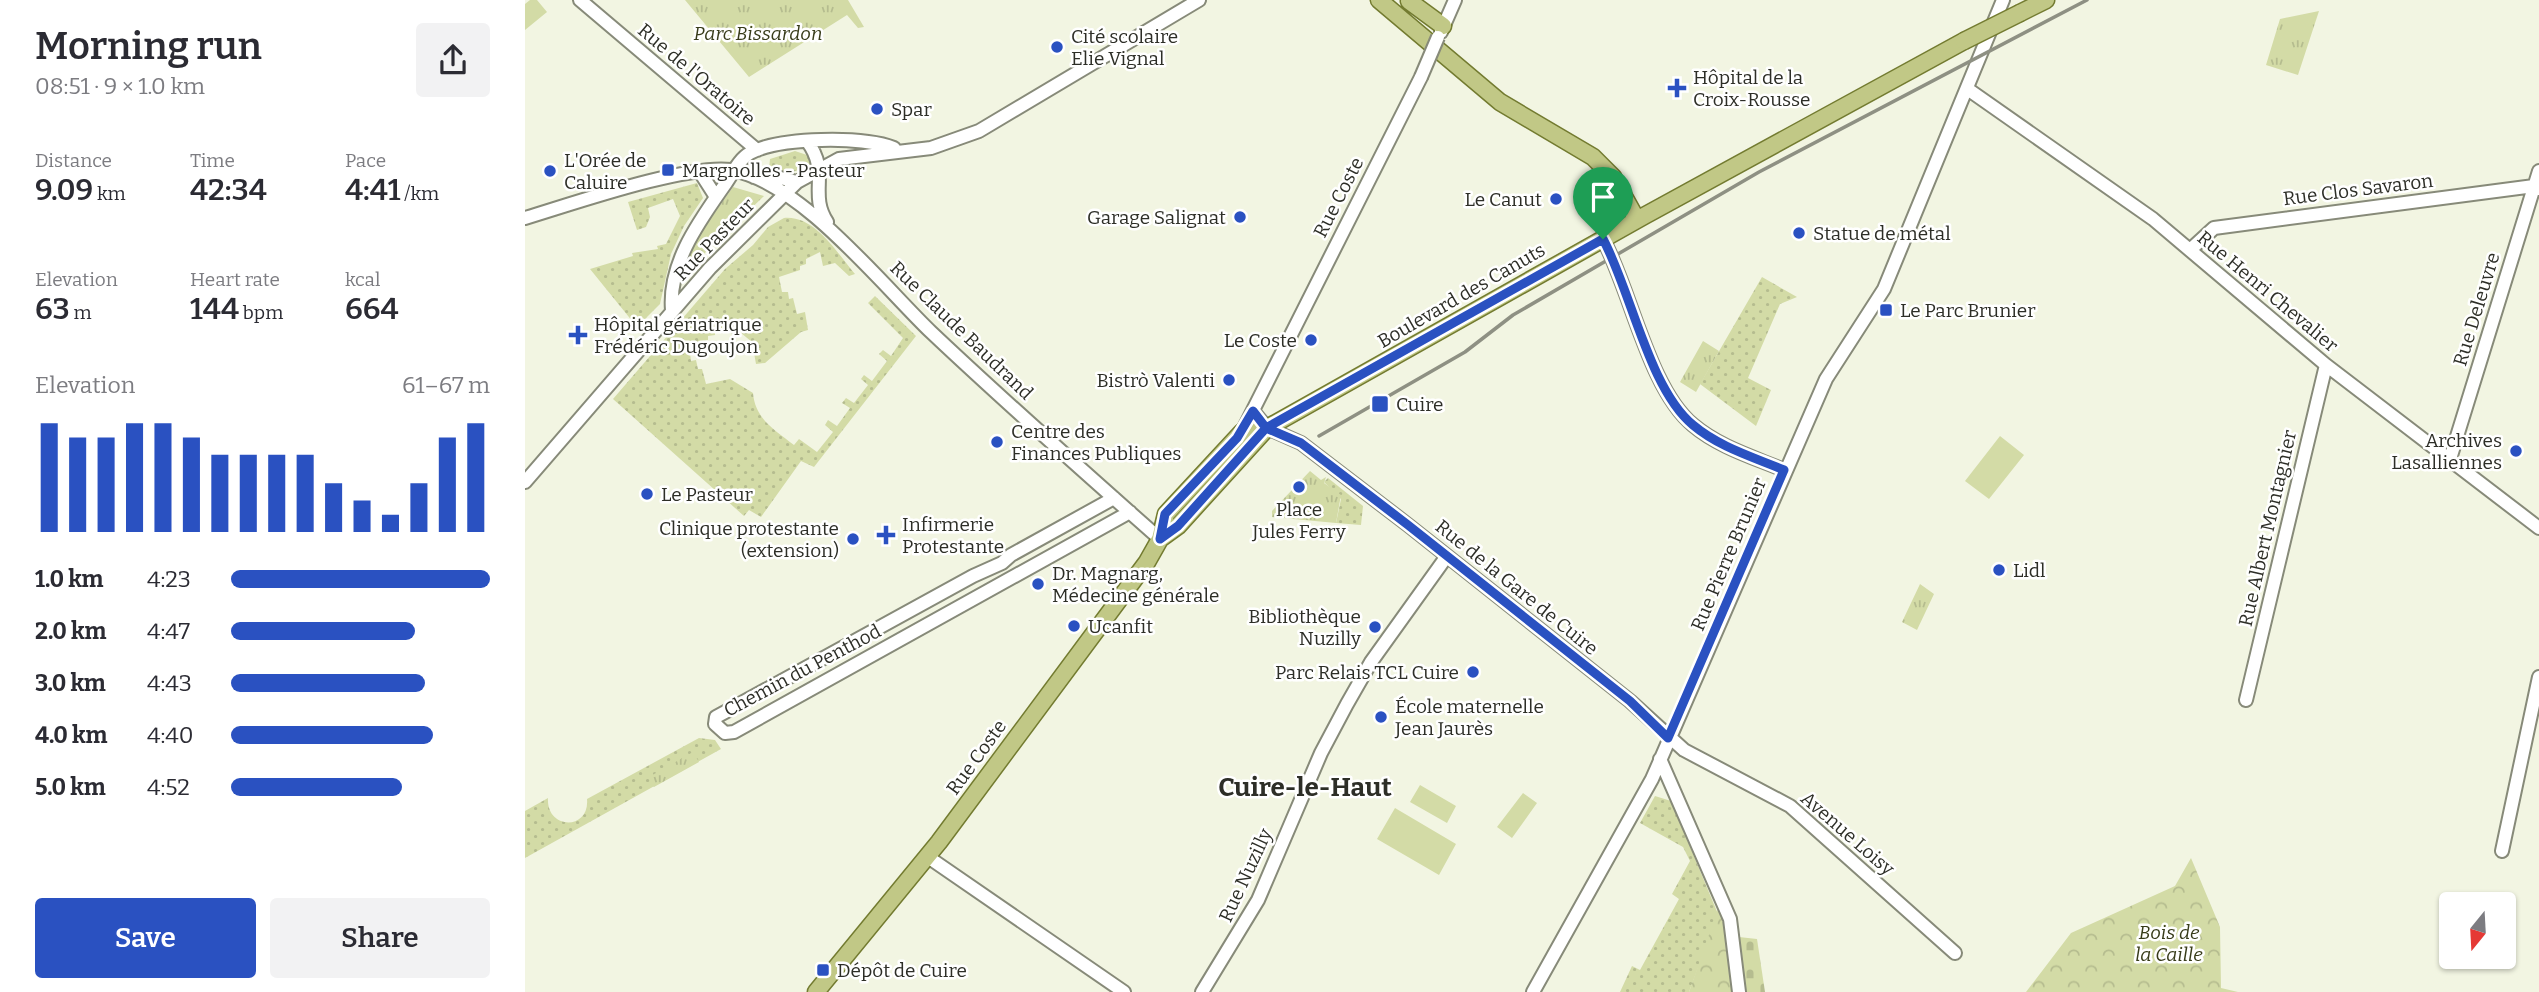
<!DOCTYPE html>
<html lang="en">
<head>
<meta charset="utf-8">
<style>
  :root { --surface:#fff; --page:#f2f2f3; --text:#2b2b33; --muted:#7c7c81; --accent:#2a51c1 }
  body { margin:0; font-family:Bitter,serif; background:var(--page); color:var(--text); height:100vh; display:flex; flex-direction:column; font-size:26px; white-space:nowrap }
  * { box-sizing:border-box; margin:0 }
  p { font-size:23px; color:var(--muted) }
  .icon { flex:none; width:38px; height:38px; fill:none; stroke:currentColor; stroke-width:2; stroke-linecap:round; stroke-linejoin:round }
  .map { position:relative; flex:1; overflow:hidden }
  .details { display:flex; flex-direction:column; background:var(--surface); width:525px }
  .details>* { flex:none }
  .needle { width:46px; rotate:198deg }
  .tools { position:absolute; left:1914px; top:892px; display:grid; gap:14px }
  .tools a { display:grid; place-items:center; width:77px; height:77px; border-radius:7px; background:var(--surface); box-shadow:0 2px 5px #0004; font-size:35px }
  .pin { position:absolute; display:grid; place-items:center; width:60px; height:60px; color:#fff; margin:-72px -30px; border-radius:50% 50% 50% 0; rotate:-45deg; box-shadow:0 0 7px #0007 }
  .pin .icon { rotate:45deg }
  .round { display:grid; place-items:center; flex:none; width:74px; height:74px; border-radius:7px; background:var(--page) }
  .headline { display:flex; align-items:center; justify-content:space-between; height:119px; padding:0 35px }
  h1 { font-size:38px; font-weight:600; line-height:52px }
  .stats { display:grid; grid-template-columns:repeat(3,1fr); gap:10px; height:119px; padding:7px 35px }
  .stats div { display:grid; align-content:center }
  .stats b { font-size:30px; font-weight:600 }
  .stats small { font-size:19px; font-weight:400 }
  .stats p { font-size:19px }
  .chart { height:196px; padding:14px 35px }
  .chart p { display:flex; justify-content:space-between }
  .chart svg { width:100%; height:126px; margin-top:7px; stroke:var(--accent); stroke-width:6 }
  .button { display:flex; gap:14px; margin-top:auto; padding:14px 35px }
  .button a { flex:1; height:80px; border-radius:7px; background:var(--accent); color:#fff; font-size:28px; font-weight:600; line-height:80px; text-align:center }
  .button a+a { background:var(--page); color:var(--text) }
  ul { padding:0 35px; list-style:none; font-size:23px }
  li { display:grid; grid-template-columns:112px 84px 1fr; align-items:center; height:52px }
  li i { height:18px; border-radius:9px; background:var(--accent) }
  main { display:flex; flex:1; min-height:0 }
  .map>svg:first-child { display:block }
</style>
</head>
<body>
<main>
<section class="details">
<div class="headline"><div><h1>Morning run</h1><p>08:51 · 9 × 1.0 km</p></div><a class="round"><svg class="icon" aria-label="share" viewBox="0 0 24 24"><path d="M12 15V3M7 8l5-5 5 5M5 13v7h14v-7"/></svg></a></div>
<div class="stats">
<div><p>Distance</p><b>9.09<small> km</small></b></div>
<div><p>Time</p><b>42:34</b></div>
<div><p>Pace</p><b>4:41<small> /km</small></b></div>
</div>
<div class="stats">
<div><p>Elevation</p><b>63<small> m</small></b></div>
<div><p>Heart rate</p><b>144<small> bpm</small></b></div>
<div><p>kcal</p><b>664</b></div>
</div>
<div class="chart"><p><span>Elevation</span>61–67 m</p>
<svg viewBox="0 0 160 44" preserveAspectRatio="none"><path d="M5 44V6M15 44V11M25 44V11M35 44V6M45 44V6M55 44V11M65 44V17M75 44V17M85 44V17M95 44V17M105 44V27M115 44V33M125 44V38M135 44V27M145 44V11M155 44V6"/></svg>
</div>
<ul>
<li><b>1.0 km</b>4:23<i style="width:100%"></i></li>
<li><b>2.0 km</b>4:47<i style="width:71%"></i></li>
<li><b>3.0 km</b>4:43<i style="width:75%"></i></li>
<li><b>4.0 km</b>4:40<i style="width:78%"></i></li>
<li><b>5.0 km</b>4:52<i style="width:66%"></i></li>
</ul>
<div class="button"><a>Save</a><a>Share</a></div>
</section>
<div class="map">
<svg width="2014" height="992" viewBox="0 0 2014 992">
  <defs>
    <pattern id="grass-dots" width="8" height="8" patternUnits="userSpaceOnUse" patternTransform="scale(1.75)"><rect width="8" height="8" fill="#d3dba6"/><path d="M2 2h.1M6 6h.1" fill="none" stroke="#b5bc8f" stroke-width="1.8" stroke-linecap="round"/></pattern>
    <pattern id="forest-crowns" width="20" height="18" patternUnits="userSpaceOnUse" patternTransform="scale(1.75)"><rect width="20" height="18" fill="#d3dba6"/><path d="M2 6a3 3 0 1 1 6 0M12 15a3 3 0 1 1 6 0" fill="none" stroke="#b5bc8f"/></pattern>
    <pattern id="cemetery-stones" width="16" height="16" patternUnits="userSpaceOnUse" patternTransform="scale(1.75)"><rect width="16" height="16" fill="#d3dba6"/><path d="M2 7V4a2 2 0 0 1 4 0v3zM10 15v-3a2 2 0 0 1 4 0v3z" fill="#b5bc8f"/></pattern>
    <pattern id="park-tufts" width="24" height="20" patternUnits="userSpaceOnUse" patternTransform="scale(1.75)"><rect width="24" height="20" fill="#d3dba6"/><path d="M3 7l-1-3M5 7V3M7 7l1-3M15 17l-1-3M17 17v-4M19 17l1-3" fill="none" stroke="#b5bc8f"/></pattern>
  </defs>
  <rect width="100%" height="100%" fill="#f2f5e2"/>
  <path fill="url(#grass-dots)" d="M 270,151 L 285,156 L 287,162 L 283,168 L 262,173 L 244,169 L 245,159 Z
    M 1066,182 C 1083,180 1088,190 1095,203 L 1075,211 L 1064,185 Z
    M 172,183 L 178,198 L 159,226 L 146,254 L 135,304 L 112,327 L 65,269 L 108,256 L 107,253 L 133,249 L 132,246 L 141,244 L 155,216 L 148,199 L 123,208 L 125,217 L 121,227 L 112,230 L 103,202 Z
    M 259,218 C 290,215 312,253 330,274 L 324,276 L 310,263 L 298,266 L 295,252 L 281,259 L 281,264 L 275,266 L 275,270 L 254,277 L 257,292 L 263,292 L 264,299 L 268,298 L 272,314 L 280,312 L 283,330 L 276,332 L 240,363 L 231,364 L 227,342 L 216,333 L 207,335 L 204,322 L 197,324 L 197,328 L 190,330 L 190,335 L 183,336 L 183,340 L 164,345 L 166,361 L 171,360 L 173,369 L 177,369 L 181,384 L 205,379 L 228,393 C 230,419 250,430 269,445 L 274,439 L 292,452 L 308,432 L 300,425 L 303,420 L 312,426 L 325,408 L 317,403 L 321,398 L 329,403 L 343,385 L 336,379 L 339,375 L 347,381 L 362,361 L 354,354 L 358,350 L 366,356 L 378,338 L 343,303 L 350,296 L 391,336 L 289,467 L 276,461 L 236,517 L 224,510 L 219,516 L 88,399 L 200,269 L 228,245 L 243,227 Z
    M 1237,277 L 1272,297 L 1255,304 L 1223,378 L 1246,390 L 1231,426 L 1175,384 Z
    M 803,478 L 838,506 L 836,525 L 811,523 L 816,499 L 799,482 Z
    M 174,738 L 190,740 L 196,749 L 0,858 L 0,811 L 23,798 C 21,830 65,831 62,799 Z
    M 1130,796 L 1146,801 L 1193,914 L 1164,992 L 1095,992 L 1107,966 L 1115,970 L 1154,899 L 1147,894 L 1165,861 L 1158,847 L 1115,823 Z"/>
  <path fill="url(#forest-crowns)" d="M 1666,858 L 1695,927 L 1696,988 L 1713,992 L 1501,992 L 1546,933 L 1650,886 Z
    M 1193,909 L 1200,915 L 1209,992 L 1164,992 Z"/>
  <path fill="url(#cemetery-stones)" d="M 1214,937 L 1232,939 L 1240,992 L 1219,992 Z"/>
  <path fill="url(#park-tufts)" d="M 160,0 L 323,0 L 339,27 L 333,28 L 322,15 L 224,77 Z
    M 1794,11 L 1773,75 L 1741,65 L 1755,19 Z
    M 208,187 L 239,196 L 158,274 L 171,239 Z
    M 1178,341 L 1194,351 L 1171,392 L 1155,382 Z
    M 785,471 L 796,480 L 801,477 L 799,483 L 816,495 L 811,523 L 747,517 L 747,511 Z
    M 1395,584 L 1409,594 L 1392,630 L 1377,622 Z
    M 168,752 L 174,762 L 129,787 L 124,777 Z"/>
  <path fill="#d3dba6" d="M 5,0 L 12,0 L 22,12 L 0,30 L 0,4 Z
    M 1475,436 L 1499,455 L 1464,499 L 1440,481 Z
    M 895,785 L 931,806 L 922,823 L 885,802 Z
    M 998,793 L 1012,803 L 987,838 L 972,827 Z
    M 870,808 L 931,844 L 914,875 L 852,839 Z"/>
  <g fill="none" stroke-linecap="round" stroke-linejoin="round">
    <defs>
      <path id="minor" d="M 55,0 L 232,150
        M 916,32 L 930,0
        M 1444,90 L 1628,219 L 1801,365 L 2014,528
        M 282,141 C 306,173 283,193 302,222
        M 175,172 L 191,197
        M 229,177 L 243,175 L 272,182
        M 0,218 C 47,204 161,164 206,170 C 274,180 358,286 406,332 C 481,403 558,471 635,539
        M 1078,239 C 1106,291 1124,389 1168,425 C 1194,447 1228,457 1259,470
        M 1665,250 L 1689,228 L 2009,186 L 2014,189
        M 147,310 C 143,262 176,219 201,183 C 208,173 214,159 225,153 C 255,137 337,136 369,148
        M 728,411 L 742,428 L 776,443 L 883,525 L 1105,701 L 1159,750 L 1265,806 L 1430,953
        M 717,432 L 896,77
        M 1925,459 L 2014,171
        M 0,482 L 185,268 L 272,182 L 314,159 L 406,148 L 454,131 L 674,0
        M 589,498 L 486,555 L 477,563 L 448,576 L 202,711 L 191,717 L 190,724 L 200,733 L 209,732 L 605,512
        M 1721,700 L 1801,365
        M 1135,759 L 1205,919 L 1214,992
        M 1977,851 L 2014,677
        M 403,857 L 599,992
        M 677,992 L 733,900 L 796,753 L 822,704 L 846,662 L 922,556
        M 1008,992 L 1127,779 L 1301,379 L 1359,289 L 1478,0"/>
      <path id="major" d="M 854,0 L 975,102 L 1068,157 L 1088,177 L 1112,220
        M 884,1 L 918,26
        M 1495,13 L 1521,0
        M 635,539 L 653,526 L 742,428
        M 291,992 L 414,842 L 622,562 L 635,539 L 641,514 L 717,432 L 742,428 L 1119,216 L 1439,41"/>
    </defs>
    <use href="#minor" stroke="#878a79" stroke-width="16"/>
    <use href="#major" stroke="#737b30" stroke-width="19"/>
    <use href="#minor" stroke="#fff" stroke-width="12"/>
    <use href="#major" stroke="#c1c886" stroke-width="16"/>
    <path stroke="#8e9083" stroke-width="3.5" d="M 794,436 L 940,352 L 988,315 L 1234,172 L 1562,0"/>
    <defs>
      <path id="minor-bridge" d="M 896,77 L 913,37"/>
      <path id="major-bridge" d="M 1439,41 L 1495,13"/>
    </defs>
    <use href="#minor-bridge" stroke="#878a79" stroke-width="16" stroke-linecap="butt"/>
    <use href="#major-bridge" stroke="#737b30" stroke-width="19" stroke-linecap="butt"/>
    <use href="#minor-bridge" stroke="#fff" stroke-width="12"/>
    <use href="#major-bridge" stroke="#c1c886" stroke-width="16"/>
  </g>
  <g fill="none" stroke-linecap="round" stroke-linejoin="round">
    <defs>
      <path id="route" d="M 1078,239 L 741,428 L 653,526 L 635,539 L 640,514 L 712,438 L 728,411 L 741,428 L 776,443 L 883,525 L 1105,701 L 1143,738 L 1259,470 C 1228,457 1194,447 1168,425 C 1124,389 1106,291 1078,239"/>
    </defs>
    <use href="#route" stroke="#fff" stroke-width="14"/>
    <use href="#route" stroke="#2a51c1" stroke-width="9"/>
  </g>
  <g fill="#2a51c1" stroke="#fff" stroke-width="2.5">
    <circle cx="532" cy="47" r="7"/>
    <path d="M1148.5 77.5h7v7h7v7h-7v7h-7v-7h-7v-7h7z"/>
    <circle cx="352" cy="109" r="7"/>
    <rect x="136" y="163" width="14" height="14" rx="3.5"/>
    <circle cx="25" cy="171" r="7"/>
    <circle cx="1031" cy="199" r="7"/>
    <circle cx="715" cy="217" r="7"/>
    <circle cx="1274" cy="233" r="7"/>
    <rect x="1354" y="303" width="14" height="14" rx="3.5"/>
    <path d="M49.5 324.5h7v7h7v7h-7v7h-7v-7h-7v-7h7z"/>
    <circle cx="786" cy="340" r="7"/>
    <circle cx="704" cy="380" r="7"/>
    <rect x="846" y="395" width="18" height="18" rx="3.5"/>
    <circle cx="472" cy="442" r="7"/>
    <circle cx="1991" cy="451" r="7"/>
    <circle cx="774" cy="487" r="7"/>
    <circle cx="122" cy="494" r="7"/>
    <path d="M357.5 524.5h7v7h7v7h-7v7h-7v-7h-7v-7h7z"/>
    <circle cx="328" cy="539" r="7"/>
    <circle cx="1474" cy="570" r="7"/>
    <circle cx="513" cy="584" r="7"/>
    <circle cx="549" cy="626" r="7"/>
    <circle cx="850" cy="627" r="7"/>
    <circle cx="948" cy="672" r="7"/>
    <circle cx="856" cy="717" r="7"/>
    <rect x="291" y="963" width="14" height="14" rx="3.5"/>
  </g>
  <g text-anchor="middle" stroke-width="5" stroke-linejoin="round" paint-order="stroke">
    <g font-size="19" font-style="italic" fill="#383c1a" stroke="#fff">
      <text x="233" y="40">Parc Bissardon</text>
      <text x="1644" y="939">Bois de<tspan x="1644" dy="22">la Caille</tspan></text>
    </g>
    <g font-size="19" fill="#2d2e27" stroke="#fff" text-anchor="start">
      <text x="546" y="43">Cité scolaire<tspan x="546" dy="22">Elie Vignal</tspan></text>
      <text x="1168" y="84">Hôpital de la<tspan x="1168" dy="22">Croix-Rousse</tspan></text>
      <text x="366" y="116">Spar</text>
      <text x="39" y="167">L'Orée de<tspan x="39" dy="22">Caluire</tspan></text>
      <text x="157" y="177">Margnolles - Pasteur</text>
      <text x="1017" y="206" text-anchor="end">Le Canut</text>
      <text x="701" y="224" text-anchor="end">Garage Salignat</text>
      <text x="1288" y="240">Statue de métal</text>
      <text x="1375" y="317">Le Parc Brunier</text>
      <text x="69" y="331">Hôpital gériatrique<tspan x="69" dy="22">Frédéric Dugoujon</tspan></text>
      <text x="772" y="347" text-anchor="end">Le Coste</text>
      <text x="690" y="387" text-anchor="end">Bistrò Valenti</text>
      <text x="871" y="411">Cuire</text>
      <text x="486" y="438">Centre des<tspan x="486" dy="22">Finances Publiques</tspan></text>
      <text x="1977" y="447" text-anchor="end">Archives<tspan x="1977" dy="22">Lasalliennes</tspan></text>
      <text x="136" y="501">Le Pasteur</text>
      <text x="774" y="516" text-anchor="middle">Place<tspan x="774" dy="22">Jules Ferry</tspan></text>
      <text x="377" y="531">Infirmerie<tspan x="377" dy="22">Protestante</tspan></text>
      <text x="314" y="535" text-anchor="end">Clinique protestante<tspan x="314" dy="22">(extension)</tspan></text>
      <text x="1488" y="577">Lidl</text>
      <text x="527" y="580">Dr. Magnarg,<tspan x="527" dy="22">Médecine générale</tspan></text>
      <text x="836" y="623" text-anchor="end">Bibliothèque<tspan x="836" dy="22">Nuzilly</tspan></text>
      <text x="563" y="633">Ucanfit</text>
      <text x="934" y="679" text-anchor="end">Parc Relais TCL Cuire</text>
      <text x="870" y="713">École maternelle<tspan x="870" dy="22">Jean Jaurès</tspan></text>
      <text x="312" y="977">Dépôt de Cuire</text>
    </g>
    <g font-size="19" fill="#2d2e27" stroke="#fff">
      <text transform="translate(172 74) rotate(40)" y="7">Rue de l'Oratoire</text>
      <text transform="translate(1833 189) rotate(-7)" y="7">Rue Clos Savaron</text>
      <text transform="translate(813 197) rotate(-63)" y="7">Rue Coste</text>
      <text transform="translate(189 239) rotate(-46)" y="7">Rue Pasteur</text>
      <text transform="translate(1743 291) rotate(40)" y="7">Rue Henri Chevalier</text>
      <text transform="translate(936 295) rotate(-30)" y="7">Boulevard des Canuts</text>
      <text transform="translate(1951 309) rotate(-73)" y="7">Rue Deleuvre</text>
      <text transform="translate(437 330) rotate(44)" y="7">Rue Claude Baudrand</text>
      <text transform="translate(1742 528) rotate(-77)" y="7">Rue Albert Montagnier</text>
      <text transform="translate(1203 554) rotate(-67)" y="7">Rue Pierre Brunier</text>
      <text transform="translate(992 587) rotate(39)" y="7">Rue de la Gare de Cuire</text>
      <text transform="translate(277 670) rotate(-28)" y="7">Chemin du Penthod</text>
      <text transform="translate(451 757) rotate(-54)" y="7">Rue Coste</text>
      <text transform="translate(1323 833) rotate(41)" y="7">Avenue Loisy</text>
      <text transform="translate(720 875) rotate(-65)" y="7">Rue Nuzilly</text>
    </g>
    <g font-size="26" font-weight="bold" fill="#2d2e27" stroke="#fff">
      <text x="780" y="796">Cuire-le-Haut</text>
    </g>
  </g>
</svg>
<div class="tools">
<a><svg class="needle" viewBox="-14 -14 28 28"><path d="M0-13l5 13h-10z" fill="#e53935"/><path d="M0 13l5-13h-10z" fill="#7c7c81"/></svg></a>
</div>
<div class="pin" style="left:1078px;top:239px;background:#1e9e55"><svg class="icon" aria-label="arrive" viewBox="0 0 24 24"><path d="M6 21V4h12l-3 4 3 4H6"/></svg></div>
</div>
</main>
</body>
</html>
